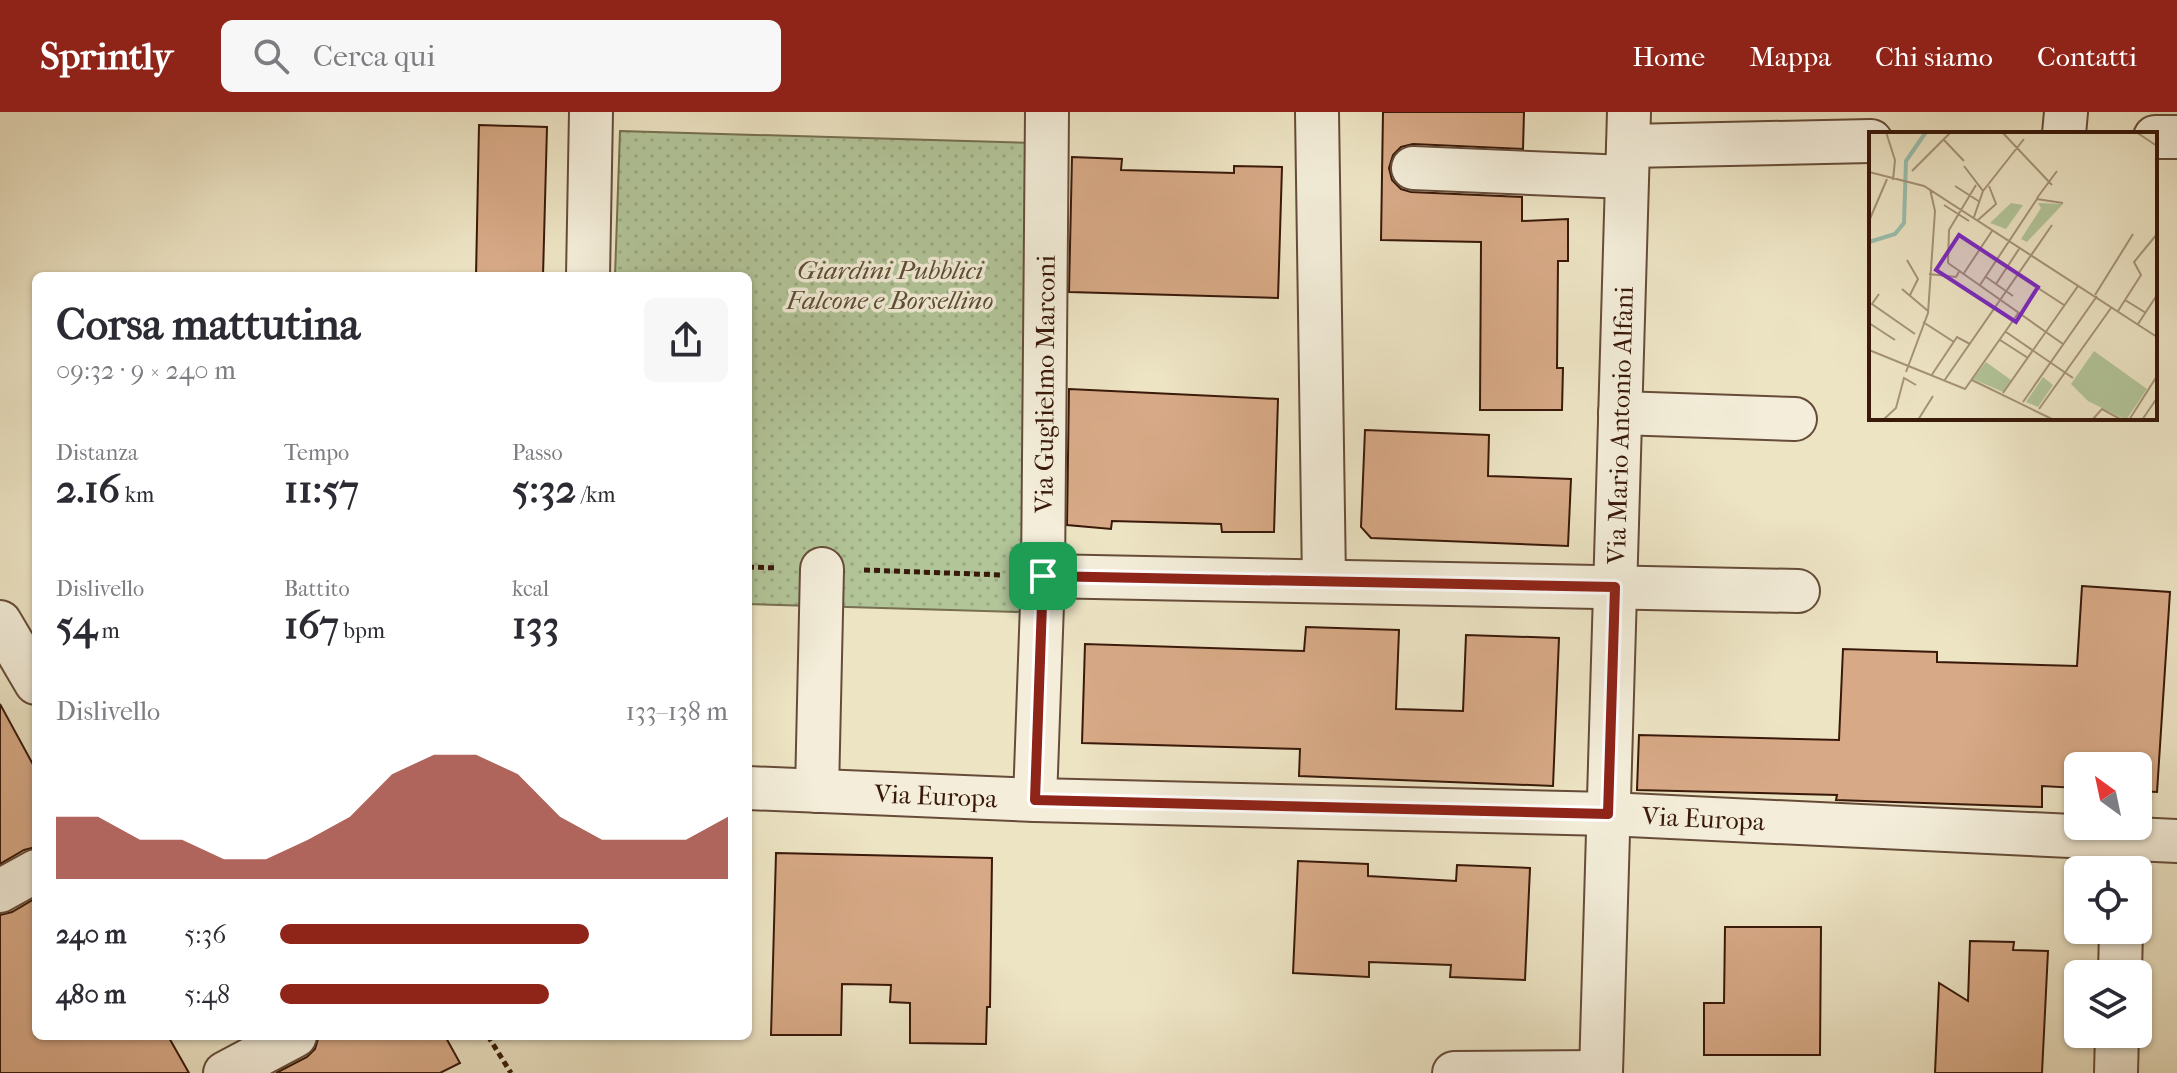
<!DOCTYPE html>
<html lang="it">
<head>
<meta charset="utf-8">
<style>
  :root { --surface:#fff; --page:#f7f7f7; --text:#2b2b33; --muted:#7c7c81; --accent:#8f2418 }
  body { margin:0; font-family:"IM FELL French Canon",serif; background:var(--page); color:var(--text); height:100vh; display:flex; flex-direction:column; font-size:30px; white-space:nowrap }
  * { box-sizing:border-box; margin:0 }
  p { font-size:26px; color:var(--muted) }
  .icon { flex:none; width:44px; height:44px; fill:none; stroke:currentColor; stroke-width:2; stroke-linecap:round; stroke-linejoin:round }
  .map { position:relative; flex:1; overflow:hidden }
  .side { position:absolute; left:32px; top:160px; width:720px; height:768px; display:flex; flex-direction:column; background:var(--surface); border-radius:12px; box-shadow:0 2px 6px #0004 }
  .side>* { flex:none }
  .needle { width:52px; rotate:327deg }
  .tools { position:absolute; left:2064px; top:640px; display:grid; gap:16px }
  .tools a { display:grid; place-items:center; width:88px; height:88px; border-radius:12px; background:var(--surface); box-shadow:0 2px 6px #0004; font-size:40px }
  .pin { position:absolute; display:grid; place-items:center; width:68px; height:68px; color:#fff; margin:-34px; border-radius:16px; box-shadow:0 4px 12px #0006 }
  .round { display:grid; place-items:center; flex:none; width:84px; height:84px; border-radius:12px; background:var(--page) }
  .overview { display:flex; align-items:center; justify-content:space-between; height:136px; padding:0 24px }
  h1 { font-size:44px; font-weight:800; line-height:60px }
  .figures { display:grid; grid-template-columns:repeat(3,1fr); gap:12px; height:136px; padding:8px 24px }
  .figures div { display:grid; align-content:center }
  .figures b { font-size:40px; font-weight:800 }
  .figures small { font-size:22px; font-weight:400 }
  .figures p { font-size:22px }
  .chart { height:224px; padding:16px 24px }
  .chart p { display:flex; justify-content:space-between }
  .chart svg { width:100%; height:144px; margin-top:8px; fill:var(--accent); opacity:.7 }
  ul { padding:0 24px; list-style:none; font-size:26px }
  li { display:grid; grid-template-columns:128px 96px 1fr; align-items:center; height:60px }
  li i { height:20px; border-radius:10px; background:var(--accent) }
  header { display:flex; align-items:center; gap:48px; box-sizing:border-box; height:112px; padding:0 40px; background:var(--accent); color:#fff }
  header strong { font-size:38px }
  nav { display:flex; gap:44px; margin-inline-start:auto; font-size:28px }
  .search { width:560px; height:72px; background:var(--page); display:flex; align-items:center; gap:20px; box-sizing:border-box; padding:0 28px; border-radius:12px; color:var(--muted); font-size:30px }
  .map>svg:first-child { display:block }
</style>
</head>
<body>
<header>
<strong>Sprintly</strong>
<div class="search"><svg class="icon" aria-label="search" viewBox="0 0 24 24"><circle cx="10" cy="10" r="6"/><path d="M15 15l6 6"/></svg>Cerca qui</div>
<nav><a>Home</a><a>Mappa</a><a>Chi siamo</a><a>Contatti</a></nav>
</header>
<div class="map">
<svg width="2177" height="961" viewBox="0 0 2177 961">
  <defs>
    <pattern id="grass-dots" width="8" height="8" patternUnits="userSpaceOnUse" patternTransform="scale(2)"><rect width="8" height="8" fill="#b2c599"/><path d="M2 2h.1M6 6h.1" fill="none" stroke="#9aa982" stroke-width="1.8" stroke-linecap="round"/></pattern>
  </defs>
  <rect width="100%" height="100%" fill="#ede4c4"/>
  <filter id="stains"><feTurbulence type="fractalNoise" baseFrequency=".0025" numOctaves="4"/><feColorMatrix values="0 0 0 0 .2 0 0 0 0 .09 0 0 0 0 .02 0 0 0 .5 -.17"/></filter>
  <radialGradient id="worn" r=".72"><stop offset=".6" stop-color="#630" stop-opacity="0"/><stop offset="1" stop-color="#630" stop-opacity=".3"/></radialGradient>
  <path fill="url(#grass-dots)" stroke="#766f51" stroke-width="2" d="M 620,19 L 1037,31 L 1022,500 L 748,492 L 748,164 L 615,164 Z"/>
  <path fill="#d7a986" stroke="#391909" stroke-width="2" d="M 1383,0 L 1524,0 L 1523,37 L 1413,32 L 1401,35 L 1393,43 L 1389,56 L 1392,68 L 1401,77 L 1411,80 L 1522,85 L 1522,109 L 1568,107 L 1568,149 L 1558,149 L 1557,256 L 1563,256 L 1562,298 L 1480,298 L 1481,130 L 1381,128 Z
    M 479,13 L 547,15 L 543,164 L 476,164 Z
    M 1072,45 L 1122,47 L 1121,58 L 1234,61 L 1234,54 L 1282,55 L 1278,186 L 1069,180 Z
    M 1069,277 L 1278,287 L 1274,420 L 1222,420 L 1221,412 L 1112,409 L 1111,417 L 1067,413 Z
    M 1365,318 L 1489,323 L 1488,364 L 1571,367 L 1568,434 L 1371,426 L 1361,415 Z
    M 2082,474 L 2170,480 L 2157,680 L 2138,679 L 2138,654 L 2078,654 L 2078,676 L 2042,674 L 2042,695 L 1836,688 L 1837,683 L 1637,678 L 1639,623 L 1839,628 L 1843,537 L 1937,540 L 1937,550 L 2077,554 Z
    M 1306,515 L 1399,518 L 1396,597 L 1463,599 L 1466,523 L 1559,526 L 1553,674 L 1299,664 L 1300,637 L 1082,631 L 1085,532 L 1304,539 Z
    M 0,592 L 36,658 L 36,735 L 24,738 L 0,752 Z
    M 776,741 L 992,746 L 990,895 L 987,895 L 986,932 L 910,931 L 910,891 L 890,890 L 891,873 L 842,872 L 841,923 L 771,923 Z
    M 1298,749 L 1368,752 L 1368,764 L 1456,769 L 1457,753 L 1530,756 L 1525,868 L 1450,865 L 1451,853 L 1369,850 L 1369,865 L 1293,861 Z
    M 36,786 L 36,924 L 168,924 L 189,961 L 0,961 L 0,803 L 12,800 Z
    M 1725,815 L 1821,815 L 1820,943 L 1704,943 L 1704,891 L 1724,891 Z
    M 1970,829 L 2014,830 L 2013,838 L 2048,839 L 2042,961 L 1935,961 L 1939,871 L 1968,889 Z
    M 325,924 L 445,924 L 460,951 L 440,961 L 276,961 L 307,945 L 315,937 L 318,927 Z"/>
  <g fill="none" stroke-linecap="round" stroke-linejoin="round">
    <defs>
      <g id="minor">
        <path d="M 1317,0 L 1324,469"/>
        <path d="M 2064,22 L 2066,0"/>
        <path d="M 2155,25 L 2177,25"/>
        <path d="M 1628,34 L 1871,29"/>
        <path d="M 1413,56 L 1627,65"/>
        <path d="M 588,164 L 591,0"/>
        <path d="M 1620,301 L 1795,307"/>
        <path d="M 1043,464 L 1798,479"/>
        <path d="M 0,510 L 36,571"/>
        <path id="s1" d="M 748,676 L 1035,688 L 1608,702 L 2177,729"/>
        <path d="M 817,679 L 822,457"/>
        <path id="s2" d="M 1035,688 L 1043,464 L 1047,0"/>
        <path d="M 0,779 L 36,759"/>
        <path d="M 2120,862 L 2121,818"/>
        <path d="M 225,961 L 295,924"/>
        <path d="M 1454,961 L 1601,960"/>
        <path id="s3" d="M 1601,961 L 1629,0"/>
        <path d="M 2116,961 L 2117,922"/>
      </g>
    </defs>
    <use href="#minor" stroke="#664c38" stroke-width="46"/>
    <path stroke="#391909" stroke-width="5" stroke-dasharray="6 4" stroke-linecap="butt" d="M 748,455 L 778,456
      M 864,458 L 1002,463
      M 488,924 L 511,961"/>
    <use href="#minor" stroke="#f3edd9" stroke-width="42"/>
  </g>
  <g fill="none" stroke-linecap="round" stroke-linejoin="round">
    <defs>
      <path id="route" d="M 1043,464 L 1615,475 L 1608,702 L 1035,688 Z"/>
    </defs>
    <use href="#route" stroke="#fff" stroke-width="16"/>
    <use href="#route" stroke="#8f2418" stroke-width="10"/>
  </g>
  <g text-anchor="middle" stroke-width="7" stroke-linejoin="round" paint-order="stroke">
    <g font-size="26" font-style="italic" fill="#5d4d34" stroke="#f3edd9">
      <text x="890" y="167">Giardini Pubblici<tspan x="890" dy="30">Falcone e Borsellino</tspan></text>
    </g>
    <g font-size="26" fill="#391909" stroke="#f3edd9">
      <text dy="9" stroke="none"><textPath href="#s2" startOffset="416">Via Guglielmo Marconi</textPath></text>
      <text dy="9" stroke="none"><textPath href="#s3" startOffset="648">Via Mario Antonio Alfani</textPath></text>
      <text dy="9" stroke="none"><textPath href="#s1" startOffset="188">Via Europa</textPath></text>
      <text dy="9" stroke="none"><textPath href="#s1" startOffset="956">Via Europa</textPath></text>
    </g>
  </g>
  <g transform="translate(1869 20)">
    <rect width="288" height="288" fill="#ede4c4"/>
    <path d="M 142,71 L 154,73 L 137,97 L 121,91 ZM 169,71 L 194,72 L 158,110 L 152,107 L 172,76 ZM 225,219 L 278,257 L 257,288 L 219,269 L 202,252 Z" fill="#b2c599"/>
    <path d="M 117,230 L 142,248 L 134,260 L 104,247 ZM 174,245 L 184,253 L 169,275 L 157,270 Z" fill="#b2c599"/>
    <path fill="none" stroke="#9abfae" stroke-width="4" d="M 0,110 L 26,102 L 35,91 L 37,29 L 57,0"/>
    <path fill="none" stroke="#a59379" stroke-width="2" d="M 17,0 L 26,28 L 24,48M 133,0 L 183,53M 267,0 L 288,14M 74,7 L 95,29M 95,34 L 114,59 L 105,85M 43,39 L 82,0M 0,40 L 55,54 L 288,205M 86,54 L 111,70M 114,59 L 155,7M 168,66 L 188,39M 75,73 L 100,89M 109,88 L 127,72 L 120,54M 0,89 L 18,47M 123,99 L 111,117 L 138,134M 38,128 L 49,147 L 41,163M 79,131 L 194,212M 79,131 L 80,98 L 107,53M 95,141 L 111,117M 60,142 L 87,145 L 91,138M 149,143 L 195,173M 117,145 L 144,164M 127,152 L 150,117M 111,153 L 168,67 L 194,71M 33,157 L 59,179M 10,162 L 3,172 L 46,202M 226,163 L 264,102M 256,168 L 277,181M 249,179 L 272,143 L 265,130 L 288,102M 54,190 L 85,210M 0,191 L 26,208M 269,192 L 288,163M 137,200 L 204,246M 131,208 L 159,226M 0,218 L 96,257 L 150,180M 37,240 L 59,181 L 66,79 L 61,57M 62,244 L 88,205 L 101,212M 103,248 L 185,288M 75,249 L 183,93M 134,261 L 209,154M 154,270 L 228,164M 170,277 L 242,176M 14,288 L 27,276 L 35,246 L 47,253M 49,288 L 64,264M 223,288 L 233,277 L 253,288M 260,288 L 288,244M 273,288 L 288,266"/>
    <path fill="#7b2cbf" fill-opacity="0.15" stroke="#7b2cbf" stroke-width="4" d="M 90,103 L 169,155 L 147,190 L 67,138 Z"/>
    <rect width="288" height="288" fill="none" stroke="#391909" stroke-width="4"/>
  </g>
  <rect width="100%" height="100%" filter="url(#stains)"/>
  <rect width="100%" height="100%" fill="url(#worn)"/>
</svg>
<div class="tools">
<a><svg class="needle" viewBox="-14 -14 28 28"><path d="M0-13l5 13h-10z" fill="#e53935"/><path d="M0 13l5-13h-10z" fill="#7c7c81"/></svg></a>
<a><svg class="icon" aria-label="locate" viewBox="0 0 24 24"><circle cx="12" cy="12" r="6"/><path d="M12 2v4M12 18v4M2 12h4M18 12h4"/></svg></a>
<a><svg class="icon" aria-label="layers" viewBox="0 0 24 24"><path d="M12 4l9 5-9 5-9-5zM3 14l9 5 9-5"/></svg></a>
</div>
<div class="pin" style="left:1043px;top:464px;background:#1e9e55"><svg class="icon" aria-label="arrive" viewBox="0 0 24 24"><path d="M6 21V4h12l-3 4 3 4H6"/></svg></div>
<section class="side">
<div class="overview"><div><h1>Corsa mattutina</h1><p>09:32 · 9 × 240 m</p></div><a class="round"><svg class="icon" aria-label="share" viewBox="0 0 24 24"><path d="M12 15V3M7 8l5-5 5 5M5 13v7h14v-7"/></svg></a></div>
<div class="figures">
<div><p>Distanza</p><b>2.16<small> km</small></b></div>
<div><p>Tempo</p><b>11:57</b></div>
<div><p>Passo</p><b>5:32<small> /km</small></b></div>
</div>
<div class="figures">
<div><p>Dislivello</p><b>54<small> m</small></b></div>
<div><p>Battito</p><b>167<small> bpm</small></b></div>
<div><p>kcal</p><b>133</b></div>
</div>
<div class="chart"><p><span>Dislivello</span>133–138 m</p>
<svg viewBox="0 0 160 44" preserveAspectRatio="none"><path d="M0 44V25L10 25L20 32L30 32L40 38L50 38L60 32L70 25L80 12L90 6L100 6L110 12L120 25L130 32L140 32L150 32L160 25V44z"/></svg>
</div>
<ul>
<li><b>240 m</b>5:36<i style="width:69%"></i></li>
<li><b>480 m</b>5:48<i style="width:60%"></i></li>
</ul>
</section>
</div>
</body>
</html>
